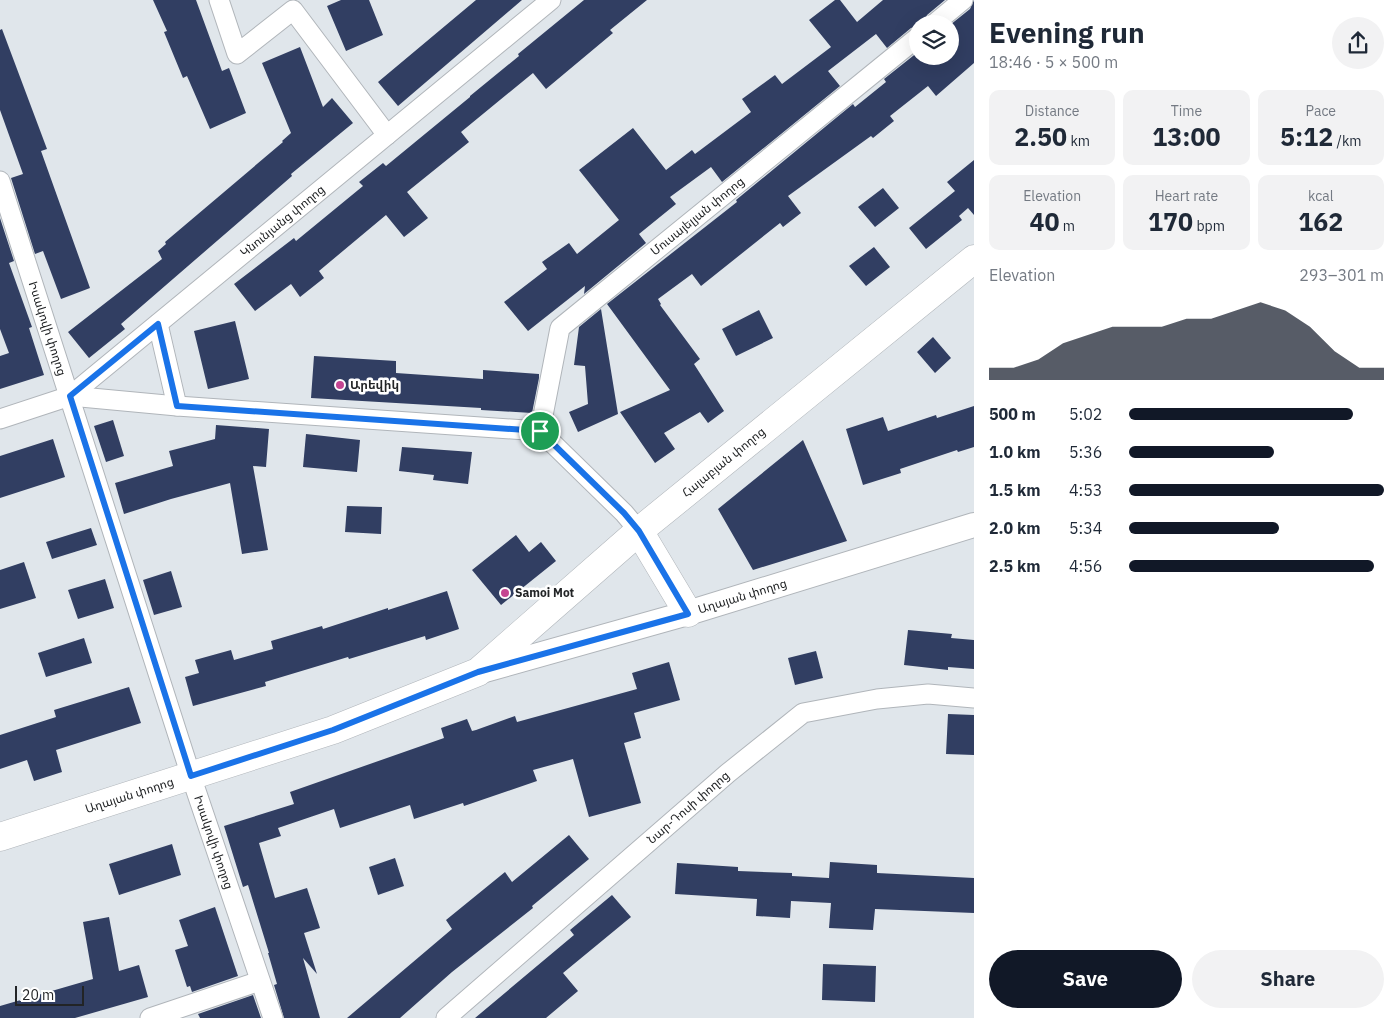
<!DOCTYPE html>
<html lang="en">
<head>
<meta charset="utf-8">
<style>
  :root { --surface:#fff; --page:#f2f2f3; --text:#1f2937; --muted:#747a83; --accent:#111827 }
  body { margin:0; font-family:"IBM Plex Sans","Noto Sans Armenian",sans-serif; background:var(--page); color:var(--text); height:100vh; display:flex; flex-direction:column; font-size:19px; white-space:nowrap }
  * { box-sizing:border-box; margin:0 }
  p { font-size:16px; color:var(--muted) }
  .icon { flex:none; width:28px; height:28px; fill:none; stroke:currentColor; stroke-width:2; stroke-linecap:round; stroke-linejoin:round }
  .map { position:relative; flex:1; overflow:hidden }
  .details { display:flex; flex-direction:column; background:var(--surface); width:425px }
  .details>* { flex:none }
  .tools { position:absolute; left:909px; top:15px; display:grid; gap:10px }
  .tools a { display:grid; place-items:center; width:50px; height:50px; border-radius:50%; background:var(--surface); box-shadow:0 5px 20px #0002; font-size:25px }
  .scale { position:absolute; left:15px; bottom:12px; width:69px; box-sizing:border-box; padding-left:5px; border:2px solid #222426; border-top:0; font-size:14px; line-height:18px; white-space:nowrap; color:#222426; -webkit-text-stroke:4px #fff; paint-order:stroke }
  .pin { position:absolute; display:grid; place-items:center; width:42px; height:42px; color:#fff; margin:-21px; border:2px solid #fff; border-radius:50%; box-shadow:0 1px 5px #0007 }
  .round { display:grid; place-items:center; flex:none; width:52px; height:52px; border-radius:26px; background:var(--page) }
  .overview { display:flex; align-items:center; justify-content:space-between; height:85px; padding:0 15px }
  h1 { font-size:28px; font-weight:700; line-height:38px }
  .metrics { display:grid; grid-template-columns:repeat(3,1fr); gap:8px; height:85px; padding:5px 15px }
  .metrics div { display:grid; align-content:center; border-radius:10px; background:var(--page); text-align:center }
  .metrics b { font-size:25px; font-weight:700 }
  .metrics small { font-size:14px; font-weight:400 }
  .metrics p { font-size:14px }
  .chart { height:140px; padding:10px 15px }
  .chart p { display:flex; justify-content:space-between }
  .chart svg { width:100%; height:90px; margin-top:5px; fill:var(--accent); opacity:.7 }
  .action { display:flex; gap:10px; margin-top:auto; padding:10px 15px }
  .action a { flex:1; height:58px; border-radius:30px; background:var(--accent); color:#fff; font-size:20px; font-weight:700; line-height:58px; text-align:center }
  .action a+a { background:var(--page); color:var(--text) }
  ul { padding:0 15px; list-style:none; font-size:16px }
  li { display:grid; grid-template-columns:80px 60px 1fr; align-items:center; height:38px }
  li i { height:12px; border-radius:6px; background:var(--accent) }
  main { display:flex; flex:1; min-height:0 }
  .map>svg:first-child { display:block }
</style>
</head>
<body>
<main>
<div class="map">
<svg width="974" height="1018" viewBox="0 0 974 1018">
  <rect width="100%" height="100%" fill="#e0e6eb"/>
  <path fill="#313e62" d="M 153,0 L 196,0 L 222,71 L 229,68 L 246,113 L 210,129 L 187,76 L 183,78 L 164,32 L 167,31 Z
    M 341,0 L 369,0 L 383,35 L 346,51 L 327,6 Z
    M 476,0 L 522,0 L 398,106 L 378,82 Z
    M 584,0 L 647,0 L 610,30 L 613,33 L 546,89 L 533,73 L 461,132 L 469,142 L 407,192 L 428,218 L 404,237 L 386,215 L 319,271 L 324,278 L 300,297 L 291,284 L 255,311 L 234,284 L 294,238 L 296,241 L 363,186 L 359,182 L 383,163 L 386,166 L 470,97 L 470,96 L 519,56 L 518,54 Z
    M 835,0 L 840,0 L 857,22 L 883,0 L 945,0 L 927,15 L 923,24 L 918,24 L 918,26 L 911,28 L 887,48 L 876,34 L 828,71 L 840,86 L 722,182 L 711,167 L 670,197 L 676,204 L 639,234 L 646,243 L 584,294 L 585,286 L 528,331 L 504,302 L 547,269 L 542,262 L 569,243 L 577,254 L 619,220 L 579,170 L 633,128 L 666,170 L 692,150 L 695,154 L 751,112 L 742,99 L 775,75 L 782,84 L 831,47 L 809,20 Z
    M 974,0 L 974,63 L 936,96 L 928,86 L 890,116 L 894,121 L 873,138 L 871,136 L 788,196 L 801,213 L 783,227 L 780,223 L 701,286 L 692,274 L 658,299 L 661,304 L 660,305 L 700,359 L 694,364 L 724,411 L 708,423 L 700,412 L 664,433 L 675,449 L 655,463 L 620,412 L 670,390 L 607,304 L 737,202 L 736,200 L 853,104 L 855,107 L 886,82 L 884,79 L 918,52 L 918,56 L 950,56 L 950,25 L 970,9 Z
    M 2,29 L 47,149 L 41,151 L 90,288 L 61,299 L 43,251 L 35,254 L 11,178 L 23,174 L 0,110 L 0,30 Z
    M 300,47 L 323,107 L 332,98 L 353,123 L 291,174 L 292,176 L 121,324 L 125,329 L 89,358 L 68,332 L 162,259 L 158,251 L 166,244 L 165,242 L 283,142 L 282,141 L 291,133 L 262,63 Z
    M 974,160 L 974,215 L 968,208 L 959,216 L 962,220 L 926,249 L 909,228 L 955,191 L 947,182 Z
    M 883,188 L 899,208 L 875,227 L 858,207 Z
    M 0,218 L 14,261 L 9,263 L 32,327 L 29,328 L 44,375 L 0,389 L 0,356 L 9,353 L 0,329 Z
    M 874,247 L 890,267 L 866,286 L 849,266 Z
    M 601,309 L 618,414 L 578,432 L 569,412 L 588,404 L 585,366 L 574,365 L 579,327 Z
    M 759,310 L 773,338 L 736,356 L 722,329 Z
    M 235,321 L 249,379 L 208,389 L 194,331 Z
    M 933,337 L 951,358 L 935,373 L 917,352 Z
    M 314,356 L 396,361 L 396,373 L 483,379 L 483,370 L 539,374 L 539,378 L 532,413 L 481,410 L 481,408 L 311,398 Z
    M 974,406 L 974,447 L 958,452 L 957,450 L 900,469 L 901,473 L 863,485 L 846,429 L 883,417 L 888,431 L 936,415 L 937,418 Z
    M 113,420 L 124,456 L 106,462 L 94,426 Z
    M 216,425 L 269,429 L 266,467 L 253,466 L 268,550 L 242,554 L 230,483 L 171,499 L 124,514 L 115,483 L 173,466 L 169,451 L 215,439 Z
    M 306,434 L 360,440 L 357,472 L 303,467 Z
    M 53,439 L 65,477 L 0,498 L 0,456 Z
    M 803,440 L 847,541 L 753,570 L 718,509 Z
    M 402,447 L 472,452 L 468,484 L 433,480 L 434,475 L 399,471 Z
    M 347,506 L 382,507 L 381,534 L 345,532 Z
    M 91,528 L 97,545 L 52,559 L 46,542 Z
    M 516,535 L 529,552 L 541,542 L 556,561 L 501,605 L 472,570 Z
    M 24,562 L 36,598 L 0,609 L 0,570 Z
    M 171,571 L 182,607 L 154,615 L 143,580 Z
    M 105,579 L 114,608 L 78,619 L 68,590 Z
    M 447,591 L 459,629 L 426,640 L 425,636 L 349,659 L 348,657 L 265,682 L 266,686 L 193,706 L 185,677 L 199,673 L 195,660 L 231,650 L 234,660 L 273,649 L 271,641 L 322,626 L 323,629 L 388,608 L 388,610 Z
    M 908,630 L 952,634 L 951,638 L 974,640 L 974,669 L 948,667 L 948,670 L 904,665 Z
    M 84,638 L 92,663 L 46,677 L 38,653 Z
    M 816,651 L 823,678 L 795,685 L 788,658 Z
    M 669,662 L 680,700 L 634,713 L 641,738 L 624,743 L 641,803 L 589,817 L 573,759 L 533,770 L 537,781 L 464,806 L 463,803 L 414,819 L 410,805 L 340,828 L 334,809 L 278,828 L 281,836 L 259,843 L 275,898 L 307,888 L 320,928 L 304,933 L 317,974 L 303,958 L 320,1018 L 284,1018 L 274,985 L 277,984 L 268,953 L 269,953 L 248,885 L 243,887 L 224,826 L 294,804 L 290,792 L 444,738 L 441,728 L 467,719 L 472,731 L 476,730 L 515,716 L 517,722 L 637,689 L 632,673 Z
    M 129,687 L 141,723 L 56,750 L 62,772 L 34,781 L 27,760 L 0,769 L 0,735 L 56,717 L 54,710 Z
    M 948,714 L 974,715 L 974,755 L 946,754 Z
    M 569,835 L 589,859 L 532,906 L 533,908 L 452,972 L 400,1018 L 347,1018 L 452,929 L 446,920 L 505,872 L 512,882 Z
    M 172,844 L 181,875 L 119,895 L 109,864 Z
    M 395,858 L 404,886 L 378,895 L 369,867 Z
    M 830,862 L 877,865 L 877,873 L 974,878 L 974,913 L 875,909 L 873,930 L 829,928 L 831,903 L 791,901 L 790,918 L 756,916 L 757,899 L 675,894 L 677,863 L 738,867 L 738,871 L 792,873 L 792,876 L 829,878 Z
    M 612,895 L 631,917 L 563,973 L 578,991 L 546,1018 L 475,1018 L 574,935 L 570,930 Z
    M 215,907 L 238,976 L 192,992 L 190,986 L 187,987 L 175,950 L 188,946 L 179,920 Z
    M 109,917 L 119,971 L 139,965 L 148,997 L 75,1018 L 0,1018 L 0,1006 L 93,979 L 83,922 Z
    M 823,964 L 876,966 L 875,1002 L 822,1000 Z
    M 253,995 L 261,1018 L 200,1018 L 198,1014 Z"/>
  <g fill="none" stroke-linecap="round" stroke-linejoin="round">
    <defs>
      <g id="minor">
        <path d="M 219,0 L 237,54 L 293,10 L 387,135"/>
        <path d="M 934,24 L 963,0"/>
        <path id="s1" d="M 0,181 L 191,776 L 273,1018"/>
        <path d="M 158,324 L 177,406"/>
        <path d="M 70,396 L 177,406 L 540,431 L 624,513 L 639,531"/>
        <path id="s2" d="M 0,419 L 70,396 L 551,0"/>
        <path id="s3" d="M 540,431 L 560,328 L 918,37"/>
        <path d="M 150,1018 L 260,981"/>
        <path id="s4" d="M 446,1018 L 728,773 L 803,713 L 877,699 L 928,694 L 974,698"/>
      </g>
      <g id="tertiary">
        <path id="s5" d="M 478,672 L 688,613 L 974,525"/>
      </g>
      <g id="secondary">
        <path d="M 639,531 L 688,613"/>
        <path id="s6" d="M 0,837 L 333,730 L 478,672 L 639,531 L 974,259"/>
      </g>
    </defs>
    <use href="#minor" stroke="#b0b5ba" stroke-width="21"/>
    <use href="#tertiary" stroke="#b0b5ba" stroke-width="26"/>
    <use href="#secondary" stroke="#b0b5ba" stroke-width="29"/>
    <use href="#minor" stroke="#fff" stroke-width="19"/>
    <use href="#tertiary" stroke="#fff" stroke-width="24"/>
    <use href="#secondary" stroke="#fff" stroke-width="28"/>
  </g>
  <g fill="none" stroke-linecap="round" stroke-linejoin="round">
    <defs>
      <path id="route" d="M 158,324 L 177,406 L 540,431 L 624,513 L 639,531 L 688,614 L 478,672 L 333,730 L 191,776 L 70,396 Z"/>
    </defs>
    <use href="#route" stroke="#fff" stroke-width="10"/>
    <use href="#route" stroke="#1a73e8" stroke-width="6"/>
  </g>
  <g fill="#c44591" stroke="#fff" stroke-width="2">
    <circle cx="340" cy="385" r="5"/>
    <circle cx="505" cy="593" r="5"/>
  </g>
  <g text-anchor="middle" stroke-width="5" stroke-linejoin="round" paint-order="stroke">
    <g font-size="12" fill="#222426" stroke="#fff">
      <text dy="4" stroke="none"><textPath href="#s3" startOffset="282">Մուսայելյան փողոց</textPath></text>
      <text dy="4" stroke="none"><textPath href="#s2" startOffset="349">Կնունյանց փողոց</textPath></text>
      <text dy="4" stroke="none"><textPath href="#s1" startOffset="155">Իսակովի փողոց</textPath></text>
      <text dy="4" stroke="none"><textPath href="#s6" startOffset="829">Հալաբյան փողոց</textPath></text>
      <text dy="4" stroke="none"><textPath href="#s5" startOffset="275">Աղայան փողոց</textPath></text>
      <text dy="4" stroke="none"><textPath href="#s6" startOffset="136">Աղայան փողոց</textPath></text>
      <text dy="4" stroke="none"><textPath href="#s4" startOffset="321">Նար-Դոսի փողոց</textPath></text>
      <text dy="4" stroke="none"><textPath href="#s1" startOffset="695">Իսակովի փողոց</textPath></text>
    </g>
    <g font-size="12" font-weight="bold" fill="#222426" stroke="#fff" text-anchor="start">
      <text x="350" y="389">Արեվիկ</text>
      <text x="515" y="597">Samoi Mot</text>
    </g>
  </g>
</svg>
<div class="tools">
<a><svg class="icon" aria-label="layers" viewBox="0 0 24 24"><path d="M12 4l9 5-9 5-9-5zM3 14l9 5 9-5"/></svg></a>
</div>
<div class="scale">20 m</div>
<div class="pin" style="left:540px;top:431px;background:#1e9e55"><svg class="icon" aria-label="arrive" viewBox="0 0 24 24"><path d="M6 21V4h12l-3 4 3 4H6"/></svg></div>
</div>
<section class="details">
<div class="overview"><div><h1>Evening run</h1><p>18:46 · 5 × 500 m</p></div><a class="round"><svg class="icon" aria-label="share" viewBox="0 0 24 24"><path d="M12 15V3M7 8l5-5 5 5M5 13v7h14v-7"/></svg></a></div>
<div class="metrics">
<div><p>Distance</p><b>2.50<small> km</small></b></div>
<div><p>Time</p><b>13:00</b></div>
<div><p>Pace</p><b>5:12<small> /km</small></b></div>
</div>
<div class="metrics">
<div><p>Elevation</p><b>40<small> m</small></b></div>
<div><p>Heart rate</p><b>170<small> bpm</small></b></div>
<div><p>kcal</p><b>162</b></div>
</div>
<div class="chart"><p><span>Elevation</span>293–301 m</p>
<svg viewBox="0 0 160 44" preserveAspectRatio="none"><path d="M0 44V38L10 38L20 34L30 26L40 22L50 18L60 18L70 18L80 14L90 14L100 10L110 6L120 10L130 18L140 30L150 38L160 38V44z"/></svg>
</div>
<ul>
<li><b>500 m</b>5:02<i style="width:88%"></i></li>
<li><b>1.0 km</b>5:36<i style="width:57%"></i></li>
<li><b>1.5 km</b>4:53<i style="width:100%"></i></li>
<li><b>2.0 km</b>5:34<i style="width:59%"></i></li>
<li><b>2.5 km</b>4:56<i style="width:96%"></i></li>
</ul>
<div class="action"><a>Save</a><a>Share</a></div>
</section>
</main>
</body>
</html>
